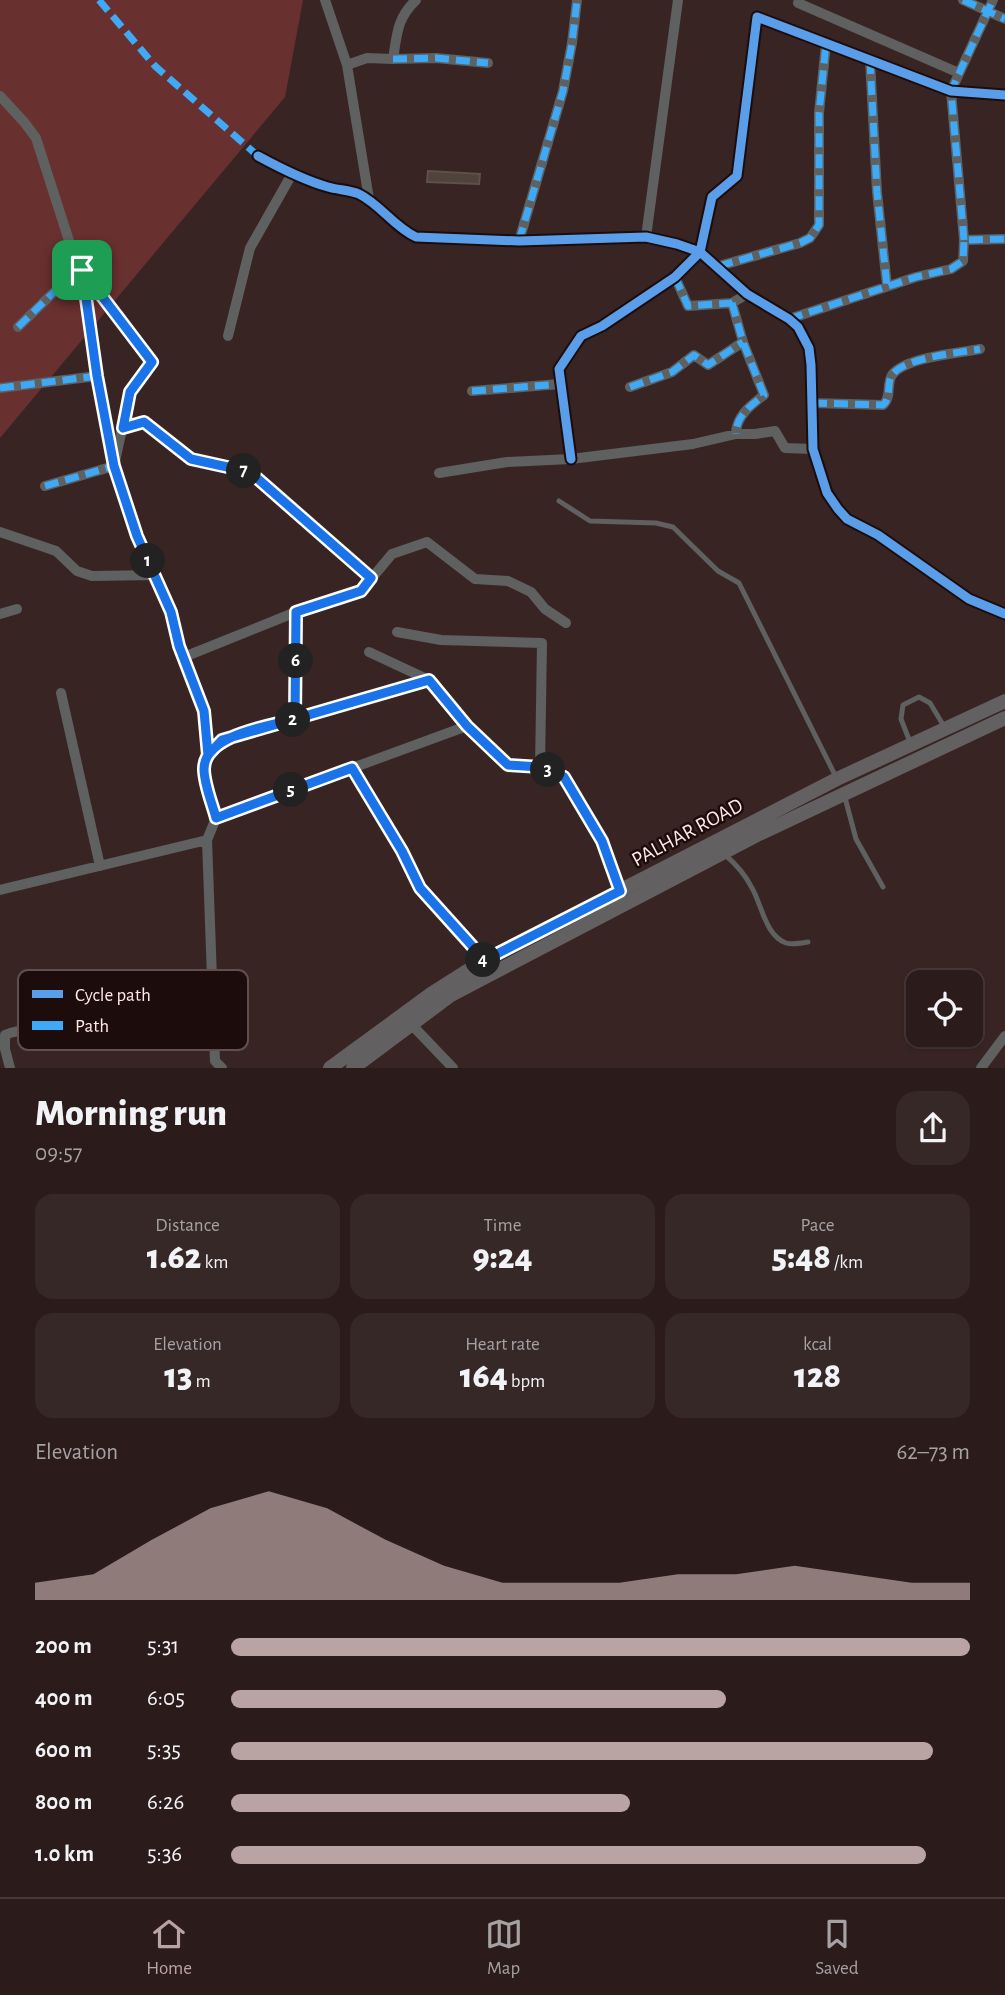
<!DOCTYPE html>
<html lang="en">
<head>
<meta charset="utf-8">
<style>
  :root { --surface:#2b1b1b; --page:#372828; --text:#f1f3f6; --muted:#a6a1a3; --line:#47393a; --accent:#baa4a3 }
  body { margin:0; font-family:"Alegreya Sans",sans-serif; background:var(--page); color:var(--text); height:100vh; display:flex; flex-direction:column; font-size:26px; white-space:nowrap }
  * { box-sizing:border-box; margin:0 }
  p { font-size:23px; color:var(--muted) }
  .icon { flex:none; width:38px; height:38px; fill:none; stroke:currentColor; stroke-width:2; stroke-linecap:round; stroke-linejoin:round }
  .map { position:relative; height:1068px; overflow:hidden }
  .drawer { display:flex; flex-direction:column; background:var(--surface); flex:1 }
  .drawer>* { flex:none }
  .buttons { position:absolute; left:906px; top:970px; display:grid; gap:14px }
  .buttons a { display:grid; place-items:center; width:77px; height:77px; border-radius:14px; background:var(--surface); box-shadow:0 2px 5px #0004,0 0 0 2px var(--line); font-size:35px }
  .pin { position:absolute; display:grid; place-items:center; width:60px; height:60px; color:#fff; margin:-30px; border-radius:14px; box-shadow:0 4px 10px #0006 }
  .km { position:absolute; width:35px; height:35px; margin:-18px; border-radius:50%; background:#222; color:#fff; font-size:19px; line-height:35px; text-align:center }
  .round { display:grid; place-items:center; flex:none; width:74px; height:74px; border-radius:21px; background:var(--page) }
  .summary { display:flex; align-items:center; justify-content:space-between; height:119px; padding:0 35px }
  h1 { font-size:38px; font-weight:800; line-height:52px }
  .metrics { display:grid; grid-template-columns:repeat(3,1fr); gap:10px; height:119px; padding:7px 35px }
  .metrics div { display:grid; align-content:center; border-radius:18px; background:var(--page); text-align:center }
  .metrics b { font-size:35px; font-weight:800 }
  .metrics small { font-size:19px; font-weight:400 }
  .metrics p { font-size:19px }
  .chart { height:196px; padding:14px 35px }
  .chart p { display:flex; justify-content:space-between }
  .chart svg { width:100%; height:126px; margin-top:7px; fill:var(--accent); opacity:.7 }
  ul { padding:0 35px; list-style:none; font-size:23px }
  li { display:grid; grid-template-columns:112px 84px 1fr; align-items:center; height:52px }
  li i { height:18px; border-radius:9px; background:var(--accent) }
  .tabs { display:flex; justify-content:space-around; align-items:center; height:98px; border-top:2px solid var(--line); background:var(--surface); font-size:19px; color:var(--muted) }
  .tabs a { display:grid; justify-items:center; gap:4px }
  .tabs .selected { color:var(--accent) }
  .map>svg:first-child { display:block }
</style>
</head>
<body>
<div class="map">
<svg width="1005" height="1068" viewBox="0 0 1005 1068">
  <rect width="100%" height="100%" fill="#392424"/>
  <path fill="#693030" d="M 0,0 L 303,0 L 285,97 L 0,438 Z"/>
  <path fill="#50423c" stroke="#5f514a" stroke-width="2" d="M 428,171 L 480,174 L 479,184 L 427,182 Z"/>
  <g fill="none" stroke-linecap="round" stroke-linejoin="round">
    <path stroke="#5f6060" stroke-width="5" d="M 559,501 L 590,521 L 656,523 L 673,527 L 718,571 L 739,583 L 837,779
      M 910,742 L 901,719 L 903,705 L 919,697 L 930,703 L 945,728
      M 844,794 L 856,839 L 883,887
      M 724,854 C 736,864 745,874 752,888 C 762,905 765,935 786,943 C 792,945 802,943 808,942"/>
    <path stroke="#5f6060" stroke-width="10" d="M 325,0 L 347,65 L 369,199
      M 963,0 L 1005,19
      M 798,3 L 959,73
      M 393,59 L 436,58 L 488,63
      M 870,60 L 877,192 L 887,286
      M 347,65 L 367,58 L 393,59 C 397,34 397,18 416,0
      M 0,96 L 24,122 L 36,138 L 72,250 L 82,270 L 152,362 L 130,392 L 114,466 L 137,536 L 171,612 L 179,646 L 204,711 L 208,755
      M 258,156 C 280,168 303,180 328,187 C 338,190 350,190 359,194 C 381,205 394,227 416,237 L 519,241 L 646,237 L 677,244 L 700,252 L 747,294 L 789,319 L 798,327 L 809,348 L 811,365 L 813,449 L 827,493 L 838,509 L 847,519 L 878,535 L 969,599 L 1005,614
      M 646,237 L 678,0
      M 964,240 L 951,91 L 993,0
      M 519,241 L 563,91 L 572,43 L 577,0
      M 719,266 L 800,243 L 810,238 L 819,225 L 819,113 L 826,44
      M 675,277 L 688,306 L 732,303 L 747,294
      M 732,303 L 743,342 L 764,395 C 750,406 736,416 736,434
      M 789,319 L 916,277 L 951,269 L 963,261 L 964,240 L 1005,239
      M 18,327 L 54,292 L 82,270
      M 228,336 L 250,248 L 292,174
      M 630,387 L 672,372 L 694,355 L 708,365 L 743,342
      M 0,388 L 97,376
      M 472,391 L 560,384
      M 813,403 L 883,405 C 892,397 886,385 892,375 C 905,357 959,353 980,349
      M 123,428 L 144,422 L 191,459 L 250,472 L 371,578
      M 571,459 L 559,369 L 581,336 L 602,326 L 675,277 L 700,252 L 712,197 L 737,176 L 757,17 L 951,91 L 1005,95
      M 439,473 L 507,462 L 571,459 L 693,444 L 736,434 L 755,434 L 775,431 L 785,448 L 813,449
      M 45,486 L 114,466 L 97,376 L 82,271
      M 0,532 L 56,551 L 77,571 L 92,576 L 155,575
      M 0,614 L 17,609
      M 397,632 L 441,640 L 542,643 L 540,767
      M 369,652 L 429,680 L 467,726 L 507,765 L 540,767 L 564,777 L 602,841 L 620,891
      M 184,657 L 296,612 L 361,591 L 392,554 L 427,542 L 475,579 L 508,581 L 531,592 L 545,609 L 566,623
      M 61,693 L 100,866
      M 295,719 L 296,612
      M 352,768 L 402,851 L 420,888 L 474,948 L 483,961
      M 216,818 L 204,768 L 208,755 L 222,740 L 429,680
      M 0,890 L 207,840
      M 411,1024 L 453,1068
      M 10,1068 L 5,1049 L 5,1035 C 29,1023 75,1036 102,1037 C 140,1037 178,1034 215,1034
      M 222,1068 L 215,1061 L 207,840 L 216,818 L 467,726
      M 981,1068 L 1005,1036"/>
    <path stroke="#636061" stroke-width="14" d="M 330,1068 L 431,994 L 483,961 L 837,779 L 1005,701
      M 353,1068 L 451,995 L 757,835 L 1005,718"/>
    <path stroke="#3fa9f5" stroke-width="7" stroke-dasharray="14 7" stroke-linecap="butt" d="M 99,0 L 155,66 L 258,156
      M 963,0 L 1005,19
      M 393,59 L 436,58 L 488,63
      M 870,60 L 877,192 L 887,286
      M 964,240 L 951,91 L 993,0
      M 519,241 L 563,91 L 572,43 L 577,0
      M 719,266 L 800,243 L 810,238 L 819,225 L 819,113 L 826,44
      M 675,277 L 688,306 L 732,303 L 738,300
      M 732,303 L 743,342 L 764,395 C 750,406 736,416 736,434
      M 789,319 L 916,277 L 951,269 L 963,261 L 964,240 L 1005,239
      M 18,327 L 54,292 L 82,270
      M 630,387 L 672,372 L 694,355 L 708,365 L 743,342
      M 0,388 L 97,376
      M 472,391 L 560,384
      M 813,403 L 883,405 C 892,397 886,385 892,375 C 905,357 959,353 980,349
      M 45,486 L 114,466 L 97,376 L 82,270"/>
    <defs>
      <path id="cycleway" d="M 258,156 C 280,168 303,180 328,187 C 338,190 350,190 359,194 C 381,205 394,227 416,237 L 519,241 L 646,237 L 677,244 L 700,252 L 747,294 L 789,319 L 798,327 L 809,348 L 811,365 L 813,449 L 827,493 L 838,509 L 847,519 L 878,535 L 969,599 L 1005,614
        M 571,459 L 559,369 L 581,336 L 602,326 L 675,277 L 700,252 L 712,197 L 737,176 L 757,17 L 951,91 L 1005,95"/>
    </defs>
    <use href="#cycleway" stroke="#1d0c0c" stroke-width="13"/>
    <use href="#cycleway" stroke="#5a9eea" stroke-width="9"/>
  </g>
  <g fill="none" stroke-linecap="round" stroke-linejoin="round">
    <defs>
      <path id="route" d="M 82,270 L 97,376 L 114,466 L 137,536 L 171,612 L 179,646 L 204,711 L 208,755 L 222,740 L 429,680 L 467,726 L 508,765 L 540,767 L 564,777 L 602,841 L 620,891 L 483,961 L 474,948 L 420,888 L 402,851 L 352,768 L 216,818 C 212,803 204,784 204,769 C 204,735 269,726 295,719 L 296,612 L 361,591 L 371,578 L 250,472 L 191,459 L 144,422 L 123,428 L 130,392 L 152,362 L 82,270"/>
    </defs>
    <use href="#route" stroke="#fff" stroke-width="14"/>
    <use href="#route" stroke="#1a73e8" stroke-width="9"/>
  </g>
  <g text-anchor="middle" stroke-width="5" stroke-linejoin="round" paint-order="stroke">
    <g font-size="21" fill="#ffe9e7" stroke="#1d0c0c">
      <text transform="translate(687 832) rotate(-28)" y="7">PALHAR ROAD</text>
    </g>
  </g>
  <rect x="18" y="970" width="230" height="80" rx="10" fill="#1d0c0c" stroke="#614e4e" stroke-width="2"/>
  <rect x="32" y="990" width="31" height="8" fill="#5a9eea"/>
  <rect x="32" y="1021" width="31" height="9" fill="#3fa9f5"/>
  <g font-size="19" fill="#ffe9e7">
    <text x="75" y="1001">Cycle path</text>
    <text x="75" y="1032">Path</text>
  </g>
</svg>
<div class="buttons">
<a><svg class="icon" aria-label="locate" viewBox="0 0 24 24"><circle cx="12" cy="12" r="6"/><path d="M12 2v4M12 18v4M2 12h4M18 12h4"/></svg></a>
</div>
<div class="pin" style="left:82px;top:270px;background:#1e9e55"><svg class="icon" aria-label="arrive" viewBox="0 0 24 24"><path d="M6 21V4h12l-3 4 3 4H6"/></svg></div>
<b class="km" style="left:148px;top:561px">1</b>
<b class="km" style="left:293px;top:720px">2</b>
<b class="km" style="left:548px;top:770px">3</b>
<b class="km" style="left:483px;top:960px">4</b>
<b class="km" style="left:291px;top:790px">5</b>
<b class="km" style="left:296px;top:661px">6</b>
<b class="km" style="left:244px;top:471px">7</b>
</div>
<section class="drawer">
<div class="summary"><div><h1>Morning run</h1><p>09:57</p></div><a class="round"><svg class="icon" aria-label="share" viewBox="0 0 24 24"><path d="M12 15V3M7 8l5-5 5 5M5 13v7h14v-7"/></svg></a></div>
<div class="metrics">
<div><p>Distance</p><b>1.62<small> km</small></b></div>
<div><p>Time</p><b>9:24</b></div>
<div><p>Pace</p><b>5:48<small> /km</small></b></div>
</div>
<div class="metrics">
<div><p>Elevation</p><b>13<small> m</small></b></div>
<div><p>Heart rate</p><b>164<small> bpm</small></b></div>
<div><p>kcal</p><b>128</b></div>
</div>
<div class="chart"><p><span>Elevation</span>62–73 m</p>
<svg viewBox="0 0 160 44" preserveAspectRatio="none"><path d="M0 44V38L10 35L20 23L30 12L40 6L50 12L60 23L70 32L80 38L90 38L100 38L110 35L120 35L130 32L140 35L150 38L160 38V44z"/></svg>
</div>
<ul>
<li><b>200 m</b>5:31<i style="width:100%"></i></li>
<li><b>400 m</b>6:05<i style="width:67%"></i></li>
<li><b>600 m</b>5:35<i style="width:95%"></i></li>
<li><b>800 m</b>6:26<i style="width:54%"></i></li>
<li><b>1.0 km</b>5:36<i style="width:94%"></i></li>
</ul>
</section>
<nav class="tabs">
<a class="selected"><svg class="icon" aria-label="home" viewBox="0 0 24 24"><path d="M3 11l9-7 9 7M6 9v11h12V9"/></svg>Home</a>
<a><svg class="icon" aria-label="map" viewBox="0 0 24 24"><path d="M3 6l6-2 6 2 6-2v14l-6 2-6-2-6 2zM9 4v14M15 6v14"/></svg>Map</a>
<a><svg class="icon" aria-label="saved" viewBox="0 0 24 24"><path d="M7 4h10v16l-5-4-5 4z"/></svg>Saved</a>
</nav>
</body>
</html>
